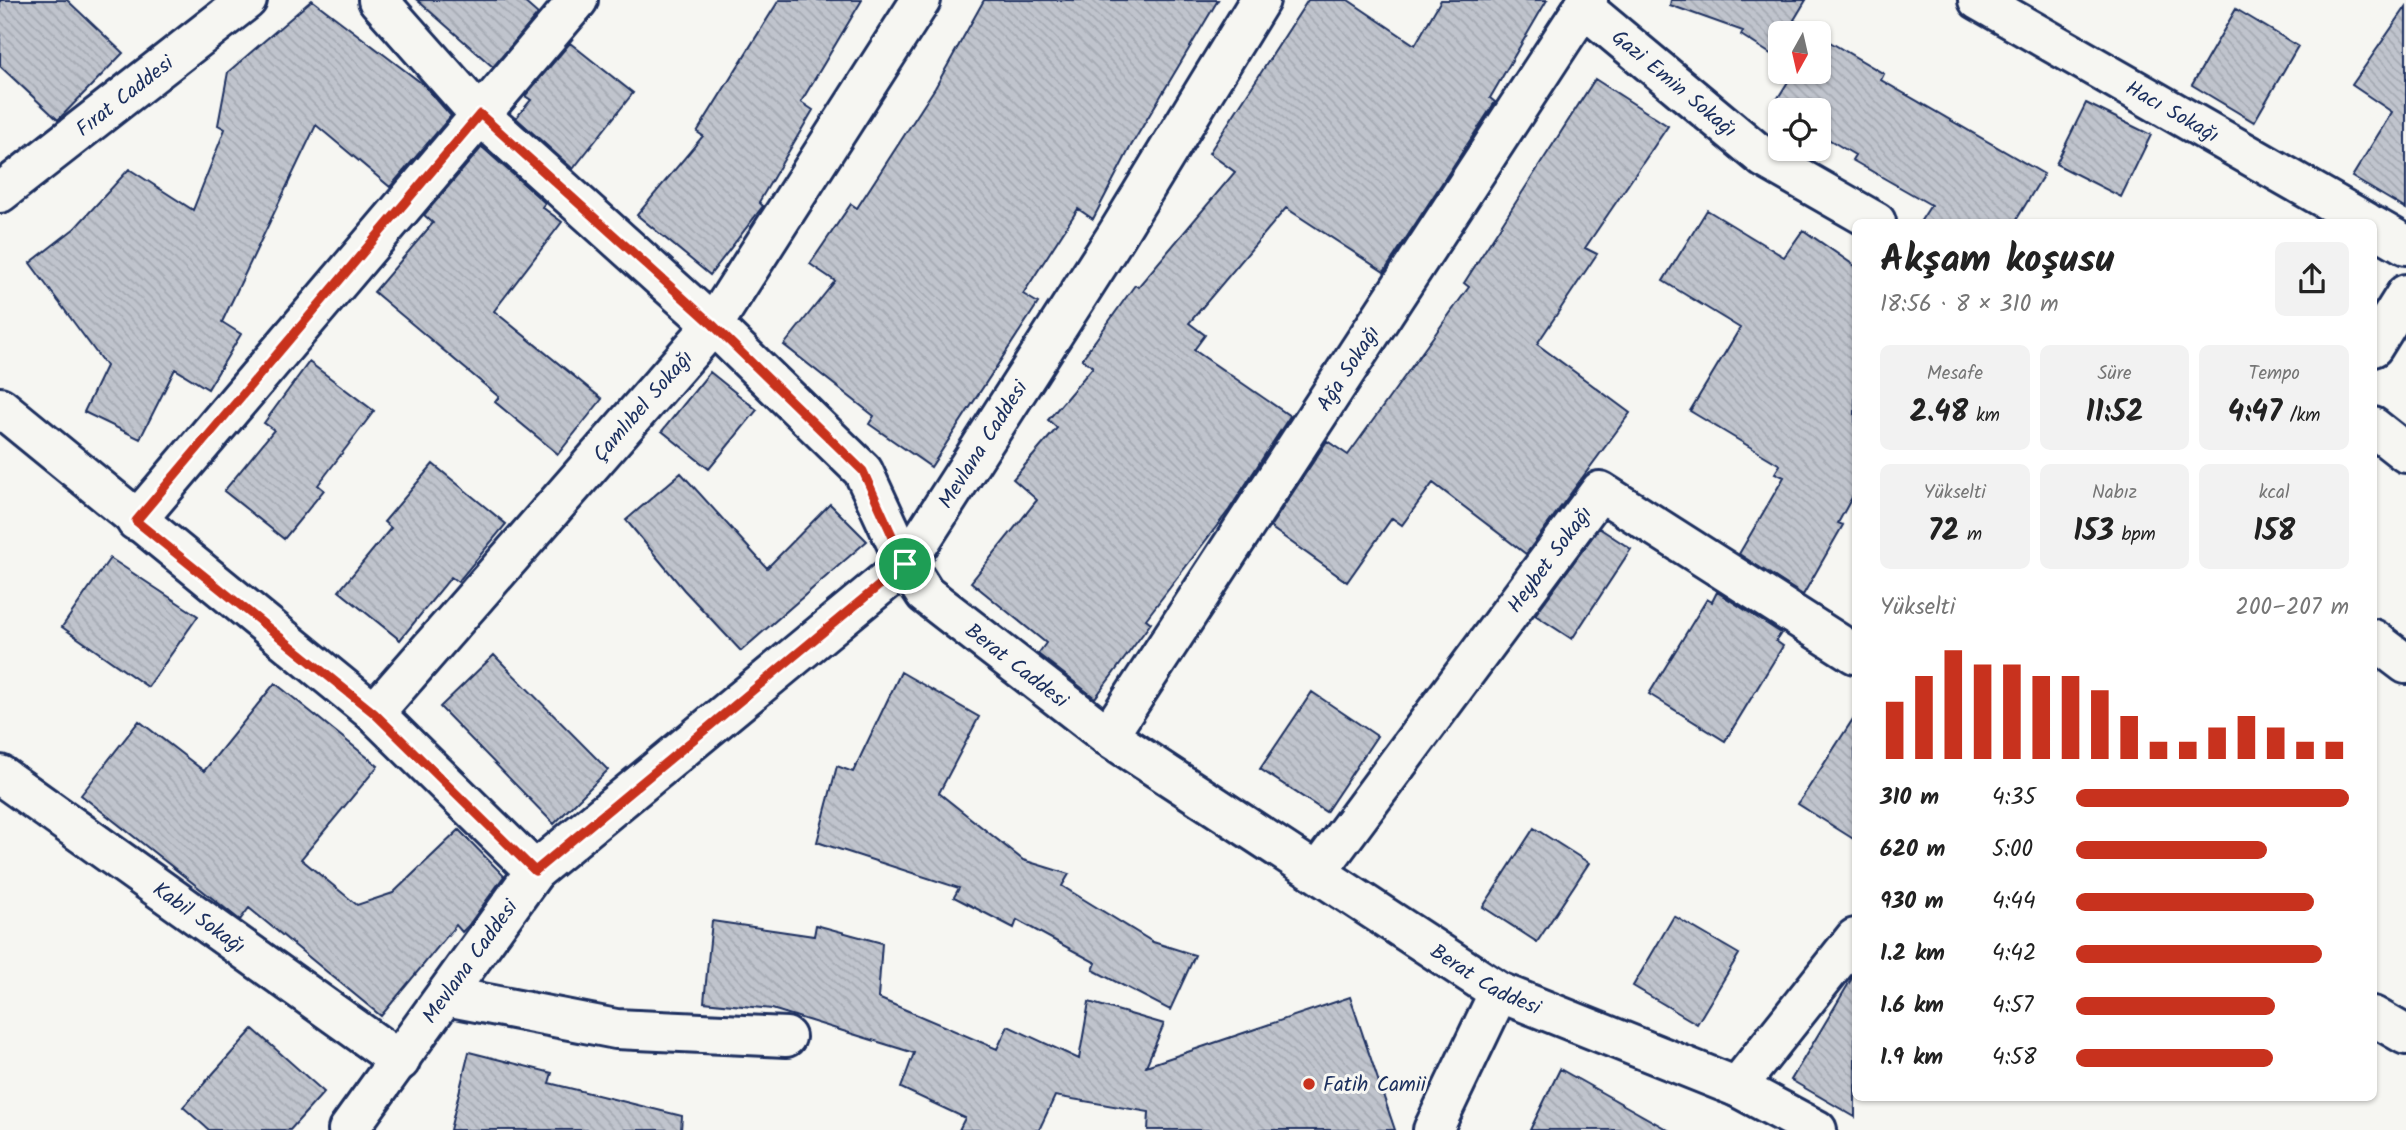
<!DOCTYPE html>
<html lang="tr">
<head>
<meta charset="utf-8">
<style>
  :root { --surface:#fff; --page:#f2f2f2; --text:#222; --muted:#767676; --accent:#c8321e }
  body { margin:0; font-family:Kalam,sans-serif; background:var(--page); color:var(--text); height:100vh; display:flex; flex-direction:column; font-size:26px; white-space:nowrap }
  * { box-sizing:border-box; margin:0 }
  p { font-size:23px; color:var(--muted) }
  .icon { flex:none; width:38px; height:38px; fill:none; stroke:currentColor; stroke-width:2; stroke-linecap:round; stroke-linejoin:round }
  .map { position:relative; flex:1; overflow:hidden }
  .drawer { position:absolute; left:1852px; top:219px; width:525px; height:882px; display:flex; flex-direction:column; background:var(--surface); border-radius:10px; box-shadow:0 2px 5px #0004 }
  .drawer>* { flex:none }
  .needle { width:46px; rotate:188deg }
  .tools { position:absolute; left:1768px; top:21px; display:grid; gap:14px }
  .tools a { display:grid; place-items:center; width:63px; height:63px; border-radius:10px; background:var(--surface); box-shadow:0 2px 5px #0004; font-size:35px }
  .pin { position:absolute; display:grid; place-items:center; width:60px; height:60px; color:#fff; margin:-30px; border:4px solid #fff; border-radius:50%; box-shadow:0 2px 7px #0007 }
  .round { display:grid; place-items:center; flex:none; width:74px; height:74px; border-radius:10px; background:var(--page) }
  .head { display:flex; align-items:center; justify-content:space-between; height:119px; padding:0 28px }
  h1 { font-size:38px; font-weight:700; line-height:52px }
  .metrics { display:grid; grid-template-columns:repeat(3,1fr); gap:10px; height:119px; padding:7px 28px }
  .metrics div { display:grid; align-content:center; border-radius:10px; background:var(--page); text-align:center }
  .metrics b { font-size:30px; font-weight:700 }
  .metrics small { font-size:19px; font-weight:400 }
  .metrics p { font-size:19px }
  .chart { height:196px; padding:14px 28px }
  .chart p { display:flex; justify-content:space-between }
  .chart svg { width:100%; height:126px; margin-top:7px; stroke:var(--accent); stroke-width:6 }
  ul { padding:0 28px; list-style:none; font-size:23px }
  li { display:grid; grid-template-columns:112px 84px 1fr; align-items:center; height:52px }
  li i { height:18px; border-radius:9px; background:var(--accent) }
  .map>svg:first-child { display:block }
</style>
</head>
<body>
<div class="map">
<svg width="2406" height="1130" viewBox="0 0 2406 1130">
  <defs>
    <pattern id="building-back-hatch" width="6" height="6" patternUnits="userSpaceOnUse" patternTransform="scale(1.75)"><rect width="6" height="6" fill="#c0c4cd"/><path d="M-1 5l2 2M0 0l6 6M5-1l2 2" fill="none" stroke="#a4a9b2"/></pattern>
  </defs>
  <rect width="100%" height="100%" fill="#f6f6f2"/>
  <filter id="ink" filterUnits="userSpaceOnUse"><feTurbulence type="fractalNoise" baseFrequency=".0143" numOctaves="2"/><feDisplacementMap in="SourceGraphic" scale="14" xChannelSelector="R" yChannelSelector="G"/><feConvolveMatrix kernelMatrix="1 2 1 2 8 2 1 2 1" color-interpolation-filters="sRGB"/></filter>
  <g filter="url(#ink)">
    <path fill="url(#building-back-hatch)" stroke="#1b2f5e" stroke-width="2" d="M 0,0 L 67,0 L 123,53 L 58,120 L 0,66 Z
      M 312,0 L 424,85 L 451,116 L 390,187 L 316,125 L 222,322 L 241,334 L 208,389 L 175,369 L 140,439 L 84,412 L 106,366 L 30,263 L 75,228 L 129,169 L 193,210 L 225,129 L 218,125 L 228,72 Z
      M 417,0 L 522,0 L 538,14 L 493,67 Z
      M 779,0 L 862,0 L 801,102 L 813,110 L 759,202 L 763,206 L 710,275 L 637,215 L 703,136 L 697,132 Z
      M 984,0 L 1218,0 L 1131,146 L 1093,219 L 1078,209 L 1023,294 L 1038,303 L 931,467 L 869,424 L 874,416 L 784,345 L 835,281 L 810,264 L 851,204 L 857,208 L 935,88 Z
      M 1308,0 L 1348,0 L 1415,45 L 1441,0 L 1547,0 L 1490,98 L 1495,102 L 1384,272 L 1286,208 L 1189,323 L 1205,335 L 1194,350 L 1290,416 L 1229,510 L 1146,619 L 1151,623 L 1095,698 L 1038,654 L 1046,643 L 971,582 L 1037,500 L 1013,479 L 1057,428 L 1048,420 L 1093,367 L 1082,359 L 1135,285 L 1138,287 L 1235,172 L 1209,153 Z
      M 1671,0 L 1806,0 L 1794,20 L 1816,33 L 1780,33 L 1780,60 L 1741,35 L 1743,31 L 1670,5 Z
      M 2406,7 L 2406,209 L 2352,177 L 2392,112 L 2352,85 Z
      M 2236,9 L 2298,46 L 2254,122 L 2192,85 Z
      M 1818,35 L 1884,74 L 1881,80 L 2044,174 L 2015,222 L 1920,222 L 1931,205 L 1852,160 L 1855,155 L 1818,133 L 1818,110 L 1780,111 L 1773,106 L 1794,72 L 1818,72 Z
      M 570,43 L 633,93 L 573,169 L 516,118 L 531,100 L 525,96 Z
      M 1595,79 L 1668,126 L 1585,248 L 1597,254 L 1537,344 L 1630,413 L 1526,554 L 1433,483 L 1402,525 L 1392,518 L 1347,582 L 1270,527 L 1327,441 L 1348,455 L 1469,287 L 1464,283 Z
      M 2086,103 L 2151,135 L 2121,197 L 2056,164 Z
      M 482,147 L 545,203 L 542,207 L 562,222 L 494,311 L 602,399 L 558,454 L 495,402 L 499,397 L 374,292 L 433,223 L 424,215 Z
      M 1707,210 L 1784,257 L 1803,230 L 1855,266 L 1855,492 L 1838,523 L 1843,525 L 1803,595 L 1739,554 L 1784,477 L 1775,473 L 1780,465 L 1690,411 L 1740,328 L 1663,281 Z
      M 309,362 L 374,411 L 318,485 L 324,490 L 284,539 L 224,491 L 274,430 L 264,423 Z
      M 710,372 L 757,410 L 709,469 L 662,431 Z
      M 433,464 L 506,524 L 458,582 L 451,577 L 400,640 L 339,591 L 391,528 L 384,522 Z
      M 681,473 L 767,568 L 830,504 L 867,541 L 741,651 L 684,590 L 626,520 Z
      M 1599,528 L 1631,549 L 1572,639 L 1535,615 Z
      M 110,558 L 198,616 L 148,687 L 62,627 Z
      M 1717,592 L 1781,633 L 1776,641 L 1783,646 L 1725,741 L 1649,694 L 1707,599 L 1712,602 Z
      M 494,655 L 608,770 L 554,824 L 440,707 Z
      M 901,672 L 979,717 L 939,793 L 1023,860 L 1069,874 L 1062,886 L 1153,942 L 1195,955 L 1170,1010 L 1093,970 L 1096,963 L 1017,920 L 1014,928 L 954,897 L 959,888 L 817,842 L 837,766 L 853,772 Z
      M 275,683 L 378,766 L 301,859 L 357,905 L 393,893 L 459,830 L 504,876 L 468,926 L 462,932 L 456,925 L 381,1016 L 249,908 L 240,920 L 81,795 L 139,721 L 204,771 Z
      M 1312,692 L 1377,736 L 1326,812 L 1260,769 Z
      M 1855,716 L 1855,840 L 1798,804 Z
      M 1534,828 L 1589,863 L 1537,942 L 1483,907 Z
      M 1674,916 L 1739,954 L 1697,1024 L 1633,986 Z
      M 712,921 L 814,936 L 816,925 L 882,943 L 878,998 L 997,1049 L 1008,1026 L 1079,1059 L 1089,1002 L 1164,1024 L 1146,1066 L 1350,997 L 1395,1130 L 1148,1130 L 1149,1112 L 1055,1096 L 1039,1130 L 959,1130 L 965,1118 L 901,1088 L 914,1053 L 772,1009 L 704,1002 Z
      M 1855,973 L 1855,1117 L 1791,1080 Z
      M 253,1029 L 324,1092 L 290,1130 L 209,1130 L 183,1107 Z
      M 469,1052 L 552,1073 L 549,1083 L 682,1116 L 681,1130 L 450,1130 Z
      M 1560,1069 L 1668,1130 L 1530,1130 Z"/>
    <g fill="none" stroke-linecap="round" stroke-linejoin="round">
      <defs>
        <g id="minor">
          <path id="s1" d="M 378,0 L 479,114 L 713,325 L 863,471 L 906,564 L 925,594 L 1108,736 L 1499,992 L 1737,1087 L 1817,1130"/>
          <path id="s2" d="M 1978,0 L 2366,222"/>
          <path id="s3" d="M 1583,7 L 1764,158 L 1876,222"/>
          <path id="s4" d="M 0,193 L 247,0"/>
          <path d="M 2373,226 L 2406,245"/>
          <path d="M 2373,347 L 2406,294"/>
          <path d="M 0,407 L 374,713 L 535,871"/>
          <path d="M 2373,427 L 2406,453"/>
          <path d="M 136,521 L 578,0"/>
          <path d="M 2373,639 L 2406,664"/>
          <path id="s5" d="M 374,713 L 713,325 L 921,0"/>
          <path id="s6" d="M 1108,736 L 1588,0"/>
          <path id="s7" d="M 0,775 L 400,1061"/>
          <path id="s8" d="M 1318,871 L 1600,491 L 1855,654"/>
          <path d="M 446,996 L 616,1029 L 786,1037"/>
          <path d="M 2373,1016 L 2406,1035"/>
          <path d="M 1737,1087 L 1855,938"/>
          <path id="s9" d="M 348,1130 L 535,871 L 906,564 L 1116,236 L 1260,0"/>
          <path d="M 1433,1130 L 1499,992"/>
        </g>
      </defs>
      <use href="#minor" stroke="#1b2f5e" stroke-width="44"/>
      <use href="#minor" stroke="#f6f6f2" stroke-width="38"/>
    </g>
  </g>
  <g fill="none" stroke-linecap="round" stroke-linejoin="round" filter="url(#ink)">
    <defs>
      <path id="route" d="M 480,114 L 713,325 L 863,471 L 905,564 L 535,871 L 374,713 L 136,521 Z"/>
    </defs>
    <use href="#route" stroke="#fff" stroke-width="14"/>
    <use href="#route" stroke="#c8321e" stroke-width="9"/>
  </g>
  <circle fill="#c8321e" stroke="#f6f6f2" stroke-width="2.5" cx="1309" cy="1084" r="7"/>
  <g text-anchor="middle" stroke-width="6" stroke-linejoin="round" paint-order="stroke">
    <g font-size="21" fill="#1b2f5e" stroke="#f6f6f2">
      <text dy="7" stroke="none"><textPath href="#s3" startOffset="119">Gazi Emin Sokağı</textPath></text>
      <text dy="7" stroke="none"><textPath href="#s4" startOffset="158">Fırat Caddesi</textPath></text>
      <text dy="7" stroke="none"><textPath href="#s2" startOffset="224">Hacı Sokağı</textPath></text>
      <text dy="7" stroke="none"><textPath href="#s6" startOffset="439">Ağa Sokağı</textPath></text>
      <text dy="7" stroke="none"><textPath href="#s5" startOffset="408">Çamlıbel Sokağı</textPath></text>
      <text dy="7" stroke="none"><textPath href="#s9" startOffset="943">Mevlana Caddesi</textPath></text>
      <text dy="7" stroke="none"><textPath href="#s8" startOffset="388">Heybet Sokağı</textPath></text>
      <text dy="7" stroke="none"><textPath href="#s1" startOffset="931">Berat Caddesi</textPath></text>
      <text dy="7" stroke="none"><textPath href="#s7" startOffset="245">Kabil Sokağı</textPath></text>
      <text dy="7" stroke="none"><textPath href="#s9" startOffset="208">Mevlana Caddesi</textPath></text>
      <text dy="7" stroke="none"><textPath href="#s1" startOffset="1496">Berat Caddesi</textPath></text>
    </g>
    <g font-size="21" fill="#1b2f5e" stroke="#f6f6f2" text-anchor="start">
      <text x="1323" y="1091">Fatih Camii</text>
    </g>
  </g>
</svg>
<div class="tools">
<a><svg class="needle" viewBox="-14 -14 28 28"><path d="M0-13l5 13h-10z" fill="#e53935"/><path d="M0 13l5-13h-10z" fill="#767676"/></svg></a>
<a><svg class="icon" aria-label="locate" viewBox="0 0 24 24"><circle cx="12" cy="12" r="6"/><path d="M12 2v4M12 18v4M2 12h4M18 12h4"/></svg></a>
</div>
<div class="pin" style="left:905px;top:564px;background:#1e9e55"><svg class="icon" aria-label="arrive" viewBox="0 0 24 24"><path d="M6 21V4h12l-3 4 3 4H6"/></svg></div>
<section class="drawer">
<div class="head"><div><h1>Akşam koşusu</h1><p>18:56 · 8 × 310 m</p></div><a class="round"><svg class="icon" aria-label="share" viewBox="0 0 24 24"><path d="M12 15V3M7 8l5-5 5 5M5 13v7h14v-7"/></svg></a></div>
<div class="metrics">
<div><p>Mesafe</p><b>2.48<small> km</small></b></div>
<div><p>Süre</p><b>11:52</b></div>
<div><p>Tempo</p><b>4:47<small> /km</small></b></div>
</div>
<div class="metrics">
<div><p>Yükselti</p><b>72<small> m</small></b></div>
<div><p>Nabız</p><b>153<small> bpm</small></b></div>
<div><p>kcal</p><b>158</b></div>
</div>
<div class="chart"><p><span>Yükselti</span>200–207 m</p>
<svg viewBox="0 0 160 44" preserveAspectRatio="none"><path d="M5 44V24M15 44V15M25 44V6M35 44V11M45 44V11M55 44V15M65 44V15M75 44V20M85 44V29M95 44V38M105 44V38M115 44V33M125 44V29M135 44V33M145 44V38M155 44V38"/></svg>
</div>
<ul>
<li><b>310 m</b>4:35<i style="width:100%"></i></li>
<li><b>620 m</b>5:00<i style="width:70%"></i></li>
<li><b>930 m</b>4:44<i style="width:87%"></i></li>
<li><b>1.2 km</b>4:42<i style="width:90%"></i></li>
<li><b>1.6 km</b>4:57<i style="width:73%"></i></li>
<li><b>1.9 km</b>4:58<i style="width:72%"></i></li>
</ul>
</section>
</div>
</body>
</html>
